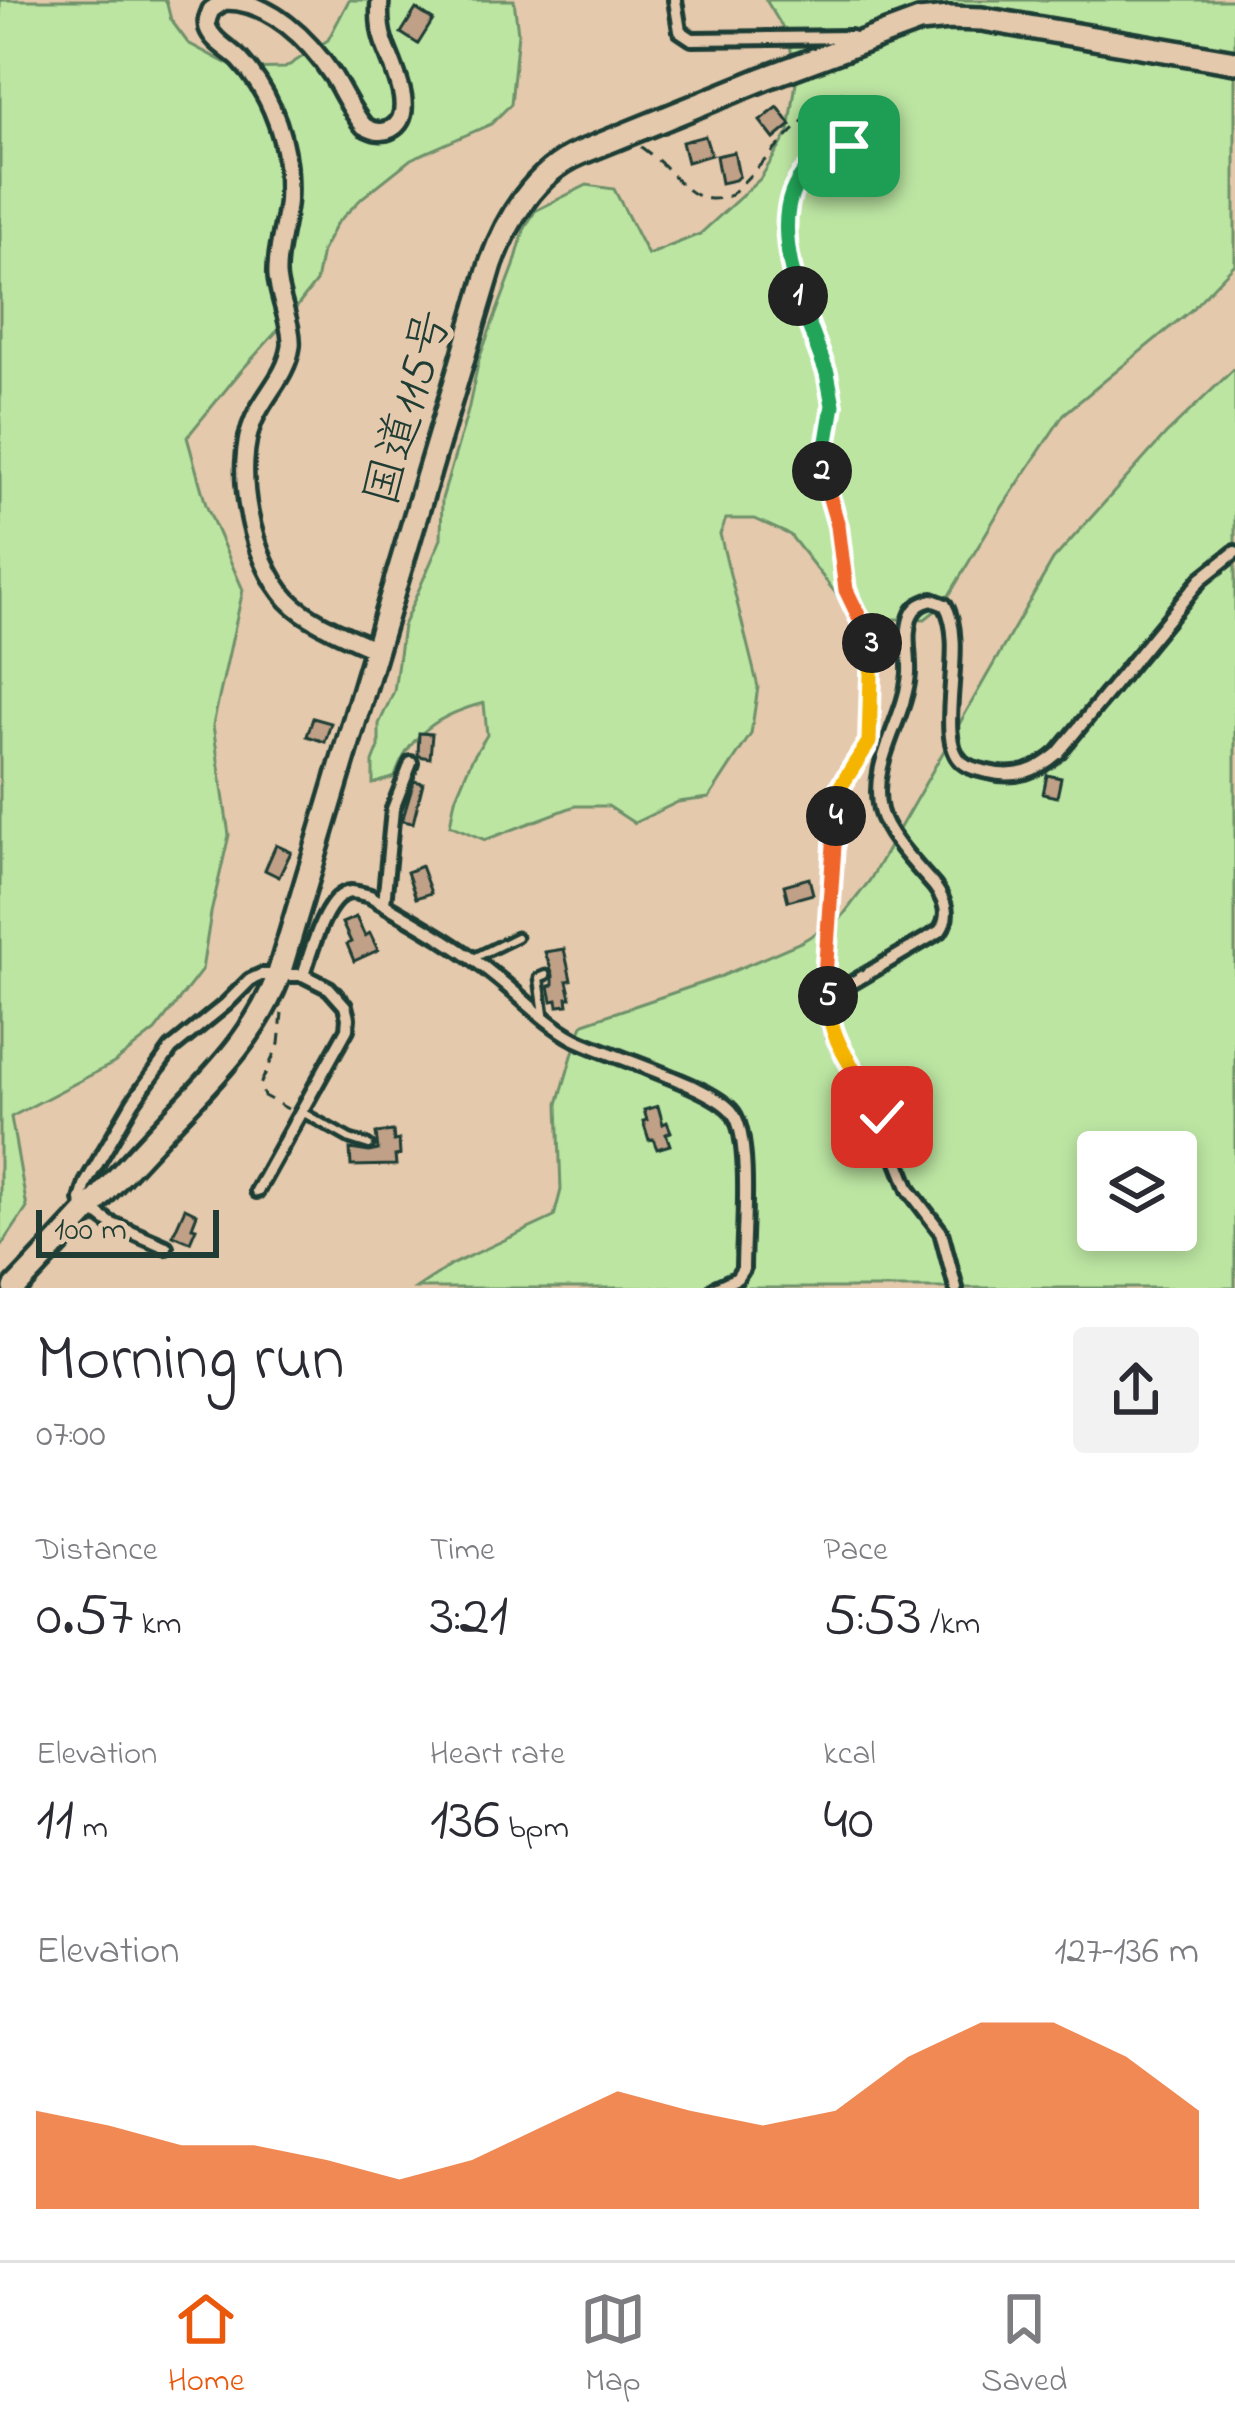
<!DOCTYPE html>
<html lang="en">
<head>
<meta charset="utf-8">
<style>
  :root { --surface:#fff; --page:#f2f2f3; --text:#2b2b33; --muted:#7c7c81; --line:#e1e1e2; --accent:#ea580c }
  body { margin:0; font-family:"Indie Flower","Klee One",sans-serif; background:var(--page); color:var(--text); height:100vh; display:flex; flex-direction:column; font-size:45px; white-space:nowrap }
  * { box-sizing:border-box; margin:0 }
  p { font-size:39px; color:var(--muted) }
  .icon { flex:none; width:66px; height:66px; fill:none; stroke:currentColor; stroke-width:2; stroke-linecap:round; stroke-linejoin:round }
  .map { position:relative; height:1288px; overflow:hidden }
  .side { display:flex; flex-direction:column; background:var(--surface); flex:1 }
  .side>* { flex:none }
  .fabs { position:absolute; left:1077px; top:1131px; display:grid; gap:24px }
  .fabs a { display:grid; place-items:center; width:120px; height:120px; border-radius:12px; background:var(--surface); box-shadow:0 6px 18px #0003; font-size:60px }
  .scale { position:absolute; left:36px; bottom:30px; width:183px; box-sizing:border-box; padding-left:12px; border:6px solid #1f3d34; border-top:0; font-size:33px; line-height:42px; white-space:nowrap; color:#1f3d34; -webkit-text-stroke:9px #e5c9ac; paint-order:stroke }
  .pin { position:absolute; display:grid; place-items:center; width:102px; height:102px; color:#fff; margin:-51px; border-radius:24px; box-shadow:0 6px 18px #0006 }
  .km { position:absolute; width:60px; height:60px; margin:-30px; border-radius:50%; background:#222; color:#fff; font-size:33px; line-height:60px; text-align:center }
  .round { display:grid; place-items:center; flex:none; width:126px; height:126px; border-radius:12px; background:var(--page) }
  .headline { display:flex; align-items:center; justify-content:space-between; height:204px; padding:0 36px }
  h1 { font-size:66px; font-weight:600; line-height:90px }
  .metrics { display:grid; grid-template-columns:repeat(3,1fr); gap:18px; height:204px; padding:12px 36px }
  .metrics div { display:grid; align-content:center }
  .metrics b { font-size:60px; font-weight:600 }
  .metrics small { font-size:33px; font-weight:400 }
  .metrics p { font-size:33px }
  .chart { height:336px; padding:24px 36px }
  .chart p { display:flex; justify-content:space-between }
  .chart svg { width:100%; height:216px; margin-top:12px; fill:var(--accent); opacity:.7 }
  .tab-bar { display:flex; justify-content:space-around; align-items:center; height:168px; border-top:3px solid var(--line); background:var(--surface); font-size:33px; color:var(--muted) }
  .tab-bar a { display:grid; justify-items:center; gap:6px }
  .tab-bar .on { color:var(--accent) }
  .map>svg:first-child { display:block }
</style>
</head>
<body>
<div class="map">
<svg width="1235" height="1288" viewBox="0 0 1235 1288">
  <rect width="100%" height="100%" fill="#e5c9ac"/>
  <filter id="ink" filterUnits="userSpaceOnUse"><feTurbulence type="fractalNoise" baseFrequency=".00833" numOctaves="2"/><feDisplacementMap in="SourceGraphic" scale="24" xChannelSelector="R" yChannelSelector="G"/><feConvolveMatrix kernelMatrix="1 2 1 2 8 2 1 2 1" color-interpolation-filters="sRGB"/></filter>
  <g filter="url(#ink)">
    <path fill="#bce5a2" stroke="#6e916b" stroke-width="3" fill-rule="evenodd" d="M 0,0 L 166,0 L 171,20 L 188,43 L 237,69 L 285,68 L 328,40 L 349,0 L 514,0 L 518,33 L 511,104 L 491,124 L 411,159 L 363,197 L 336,224 L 322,251 L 316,282 L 286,321 L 241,371 L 187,437 L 206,505 L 243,590 L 213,725 L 229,835 L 211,913 L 202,970 L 155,1031 L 114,1063 L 11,1117 L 27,1208 L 0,1248 Z
      M 766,0 L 1235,0 L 1235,264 L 1190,311 L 1064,414 L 995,518 L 944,604 L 925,619 L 874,619 L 845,605 L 790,535 L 755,519 L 726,519 L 720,534 L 758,687 L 751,734 L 709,798 L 678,802 L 634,823 L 608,806 L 575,806 L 485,840 L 450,825 L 455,799 L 472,759 L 487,735 L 484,703 C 441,714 409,733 395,777 L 373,784 L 373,762 L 379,747 L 379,724 L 394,691 L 403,626 L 441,539 L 442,499 L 468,411 L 479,359 L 514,266 L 524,230 L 535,211 L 587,185 L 614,189 L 648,255 L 700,234 L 760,179 L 789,132 L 796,82 L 789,38 Z
      M 1235,368 L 1235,1288 L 416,1288 L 451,1265 L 554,1217 L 561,1190 L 558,1104 L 576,1042 L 584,1023 L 717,978 L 801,942 L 841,918 L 870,880 L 1053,560 L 1166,434 ZM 1098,1152 L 1176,1152 L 1176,1230 L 1098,1230 Z"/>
    <path fill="#c0a087" stroke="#1f3d34" stroke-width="3" d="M 416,9 L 433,20 L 418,44 L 401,33 Z
      M 778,107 L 791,125 L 774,139 L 760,121 Z
      M 705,136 L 711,155 L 687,162 L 682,142 Z
      M 734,152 L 739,176 L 735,180 L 721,183 L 716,156 Z
      M 313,718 L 331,723 L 325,742 L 307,736 Z
      M 419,733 L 432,734 L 430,758 L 418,756 Z
      M 1047,775 L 1061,778 L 1057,797 L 1043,794 Z
      M 414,781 L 423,783 L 413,823 L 402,821 Z
      M 276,845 L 291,852 L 279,877 L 265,870 Z
      M 421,866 L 431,893 L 416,898 L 407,872 Z
      M 809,878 L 813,894 L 788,901 L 784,885 Z
      M 356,917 L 365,936 L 370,933 L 378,950 L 354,961 L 347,944 L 351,942 L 342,923 Z
      M 564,949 L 571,980 L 567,981 L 571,998 L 567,998 L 568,1005 L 558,1006 L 557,1000 L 552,1001 L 549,986 L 553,985 L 553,975 L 545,952 Z
      M 658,1106 L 663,1124 L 667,1122 L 671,1132 L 666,1134 L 670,1145 L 657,1149 L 653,1139 L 649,1140 L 643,1121 L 647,1120 L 644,1110 Z
      M 393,1131 L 394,1141 L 399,1140 L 400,1155 L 395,1156 L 396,1165 L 351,1166 L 350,1149 L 369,1152 L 378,1150 L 376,1133 Z
      M 185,1208 L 197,1214 L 192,1227 L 196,1228 L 190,1242 L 173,1235 Z"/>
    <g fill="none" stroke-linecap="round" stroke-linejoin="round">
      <defs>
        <path id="lane" d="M 474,958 L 517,937
          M 544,1014 L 539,978 L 546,975
          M 302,1112 L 350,1139 L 369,1145"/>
        <path id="street" d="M 675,0 L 680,31 L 692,39 L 851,37 L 858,39
          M 384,904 L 393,809 L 411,763
          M 303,975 C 311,953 325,894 351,892 C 354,892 367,895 370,896 C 411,920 459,946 495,976 C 522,997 545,1023 575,1039 C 609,1056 715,1087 733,1113 C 752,1139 743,1235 743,1269 L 737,1278 L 715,1288
          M 90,1208 L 110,1223 L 166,1247
          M 87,1212 L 81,1200 L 86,1183 L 133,1102 L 171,1049 L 226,1004 L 250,980 L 261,975 L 303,975 L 329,988 L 345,1006 L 348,1018 L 347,1029 L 257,1191
          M 956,1288 L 941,1232 L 909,1190 L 874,1102 L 838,1045 L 831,1027 L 828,997 L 940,931 C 951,915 945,901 935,887 C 918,867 886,835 880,810 C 869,762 906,719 909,673 C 910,654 904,635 911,616 C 915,606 922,603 932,600 L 945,605 C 969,645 933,736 962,762 C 969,768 979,770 988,772 C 1016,779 1037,771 1058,753 L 1201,579 L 1235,552"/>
        <path id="secondary" d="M 375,649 C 347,636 309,622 288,600 C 251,560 232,468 254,419 C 265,394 287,375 291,346 C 293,326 278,297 277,275 C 276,255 283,233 286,212 C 289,198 288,181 287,167 C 283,127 267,89 240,60 C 231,50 213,42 208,28 C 206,20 208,18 211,10 L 224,1 C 270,0 309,40 333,76 C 343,92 351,111 364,126 C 373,131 381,134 391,129 C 420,114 389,60 383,39 C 379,26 379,13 380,0"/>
        <path id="highway" d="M 15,1288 C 62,1239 108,1188 155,1138 C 203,1086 252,1044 278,977 L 491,264 C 507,219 535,172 580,153 L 765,78 L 919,21 L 950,18 L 982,19 L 1235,62"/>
      </defs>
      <use href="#lane" stroke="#1f3d34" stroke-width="15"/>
      <use href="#street" stroke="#1f3d34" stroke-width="20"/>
      <use href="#secondary" stroke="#1f3d34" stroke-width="24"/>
      <use href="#highway" stroke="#1f3d34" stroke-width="30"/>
      <path stroke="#1f3d34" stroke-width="3" stroke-dasharray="12 9" stroke-linecap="butt" d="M 641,147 C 649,153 657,159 664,166 C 684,187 699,208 731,195 L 826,97 L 842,92 L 858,98 L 863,115 L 857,137 L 837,155 L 816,163 L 805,171 L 794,189 L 785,228 L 797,294 L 832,392 L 833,416 L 822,472 L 839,526 L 846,590 L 872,639 L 869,742 L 859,761 L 839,789 L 837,797 L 825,987
        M 282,1013 L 279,1044 L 260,1085 L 264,1096 L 288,1109"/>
      <use href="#lane" stroke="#e5c9ac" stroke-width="6"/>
      <use href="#street" stroke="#e5c9ac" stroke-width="10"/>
      <use href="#secondary" stroke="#e5c9ac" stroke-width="15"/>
      <use href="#highway" stroke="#e5c9ac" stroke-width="21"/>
    </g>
  </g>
  <g fill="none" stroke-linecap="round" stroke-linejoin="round" filter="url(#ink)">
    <defs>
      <path id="split-1" d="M 798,296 C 788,256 774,202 808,169 C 820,158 837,156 849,146"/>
      <path id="split-2" d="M 798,296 L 827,373 L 833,405 L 822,471"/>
      <path id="split-3" d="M 822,471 L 838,526 L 846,590 L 860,619 L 871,633 L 872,643"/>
      <path id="split-4" d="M 836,816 L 839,789 L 869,742 L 872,643"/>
      <path id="split-5" d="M 828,996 L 824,991 L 836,816"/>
      <path id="split-6" d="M 828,996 C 827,1044 862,1076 882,1117"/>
    </defs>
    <use href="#split-1" stroke="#fff" stroke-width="24"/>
    <use href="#split-2" stroke="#fff" stroke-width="24"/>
    <use href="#split-3" stroke="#fff" stroke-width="24"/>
    <use href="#split-4" stroke="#fff" stroke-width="24"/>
    <use href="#split-5" stroke="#fff" stroke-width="24"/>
    <use href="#split-6" stroke="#fff" stroke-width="24"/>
    <use href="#split-1" stroke="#22a559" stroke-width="15"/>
    <use href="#split-2" stroke="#22a559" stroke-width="15"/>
    <use href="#split-3" stroke="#f0652b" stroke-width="15"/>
    <use href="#split-4" stroke="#f5b400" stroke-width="15"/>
    <use href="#split-5" stroke="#f0652b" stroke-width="15"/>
    <use href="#split-6" stroke="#f5b400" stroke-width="15"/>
  </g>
  <g text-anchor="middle" stroke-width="12" stroke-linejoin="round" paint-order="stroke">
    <g font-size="48" fill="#1f3d34" stroke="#e5c9ac">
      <text transform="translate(405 407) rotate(-74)" y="17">国道115号</text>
    </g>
  </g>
</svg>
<div class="fabs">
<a><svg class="icon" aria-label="layers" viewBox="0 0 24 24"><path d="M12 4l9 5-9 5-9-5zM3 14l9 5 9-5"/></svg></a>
</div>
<div class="scale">100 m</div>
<div class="pin" style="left:849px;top:146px;background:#1e9e55"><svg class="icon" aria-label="arrive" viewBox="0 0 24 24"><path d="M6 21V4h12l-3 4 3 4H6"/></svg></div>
<div class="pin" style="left:882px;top:1117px;background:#d93025"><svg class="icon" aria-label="check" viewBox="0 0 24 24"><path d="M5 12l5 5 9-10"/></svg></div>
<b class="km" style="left:798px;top:296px">1</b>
<b class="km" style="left:822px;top:471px">2</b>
<b class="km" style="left:872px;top:643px">3</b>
<b class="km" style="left:836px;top:816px">4</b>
<b class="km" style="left:828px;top:996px">5</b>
</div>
<section class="side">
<div class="headline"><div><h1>Morning run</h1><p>07:00</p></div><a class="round"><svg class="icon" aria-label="share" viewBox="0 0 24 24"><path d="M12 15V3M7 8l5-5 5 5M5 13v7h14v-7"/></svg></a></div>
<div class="metrics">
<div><p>Distance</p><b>0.57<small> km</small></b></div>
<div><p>Time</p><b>3:21</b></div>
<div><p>Pace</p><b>5:53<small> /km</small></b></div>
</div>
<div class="metrics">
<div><p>Elevation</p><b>11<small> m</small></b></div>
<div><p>Heart rate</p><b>136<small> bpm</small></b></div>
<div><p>kcal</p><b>40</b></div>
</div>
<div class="chart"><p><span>Elevation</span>127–136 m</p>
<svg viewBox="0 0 160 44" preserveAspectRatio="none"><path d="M0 44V24L10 27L20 31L30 31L40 34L50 38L60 34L70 27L80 20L90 24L100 27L110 24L120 13L130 6L140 6L150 13L160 24V44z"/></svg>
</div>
</section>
<nav class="tab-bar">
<a class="on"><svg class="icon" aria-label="home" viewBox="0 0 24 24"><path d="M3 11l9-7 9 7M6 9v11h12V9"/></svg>Home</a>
<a><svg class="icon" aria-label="map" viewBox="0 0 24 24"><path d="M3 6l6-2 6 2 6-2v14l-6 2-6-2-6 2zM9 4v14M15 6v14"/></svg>Map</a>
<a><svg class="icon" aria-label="saved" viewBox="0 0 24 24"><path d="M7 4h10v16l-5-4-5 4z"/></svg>Saved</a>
</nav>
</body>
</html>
